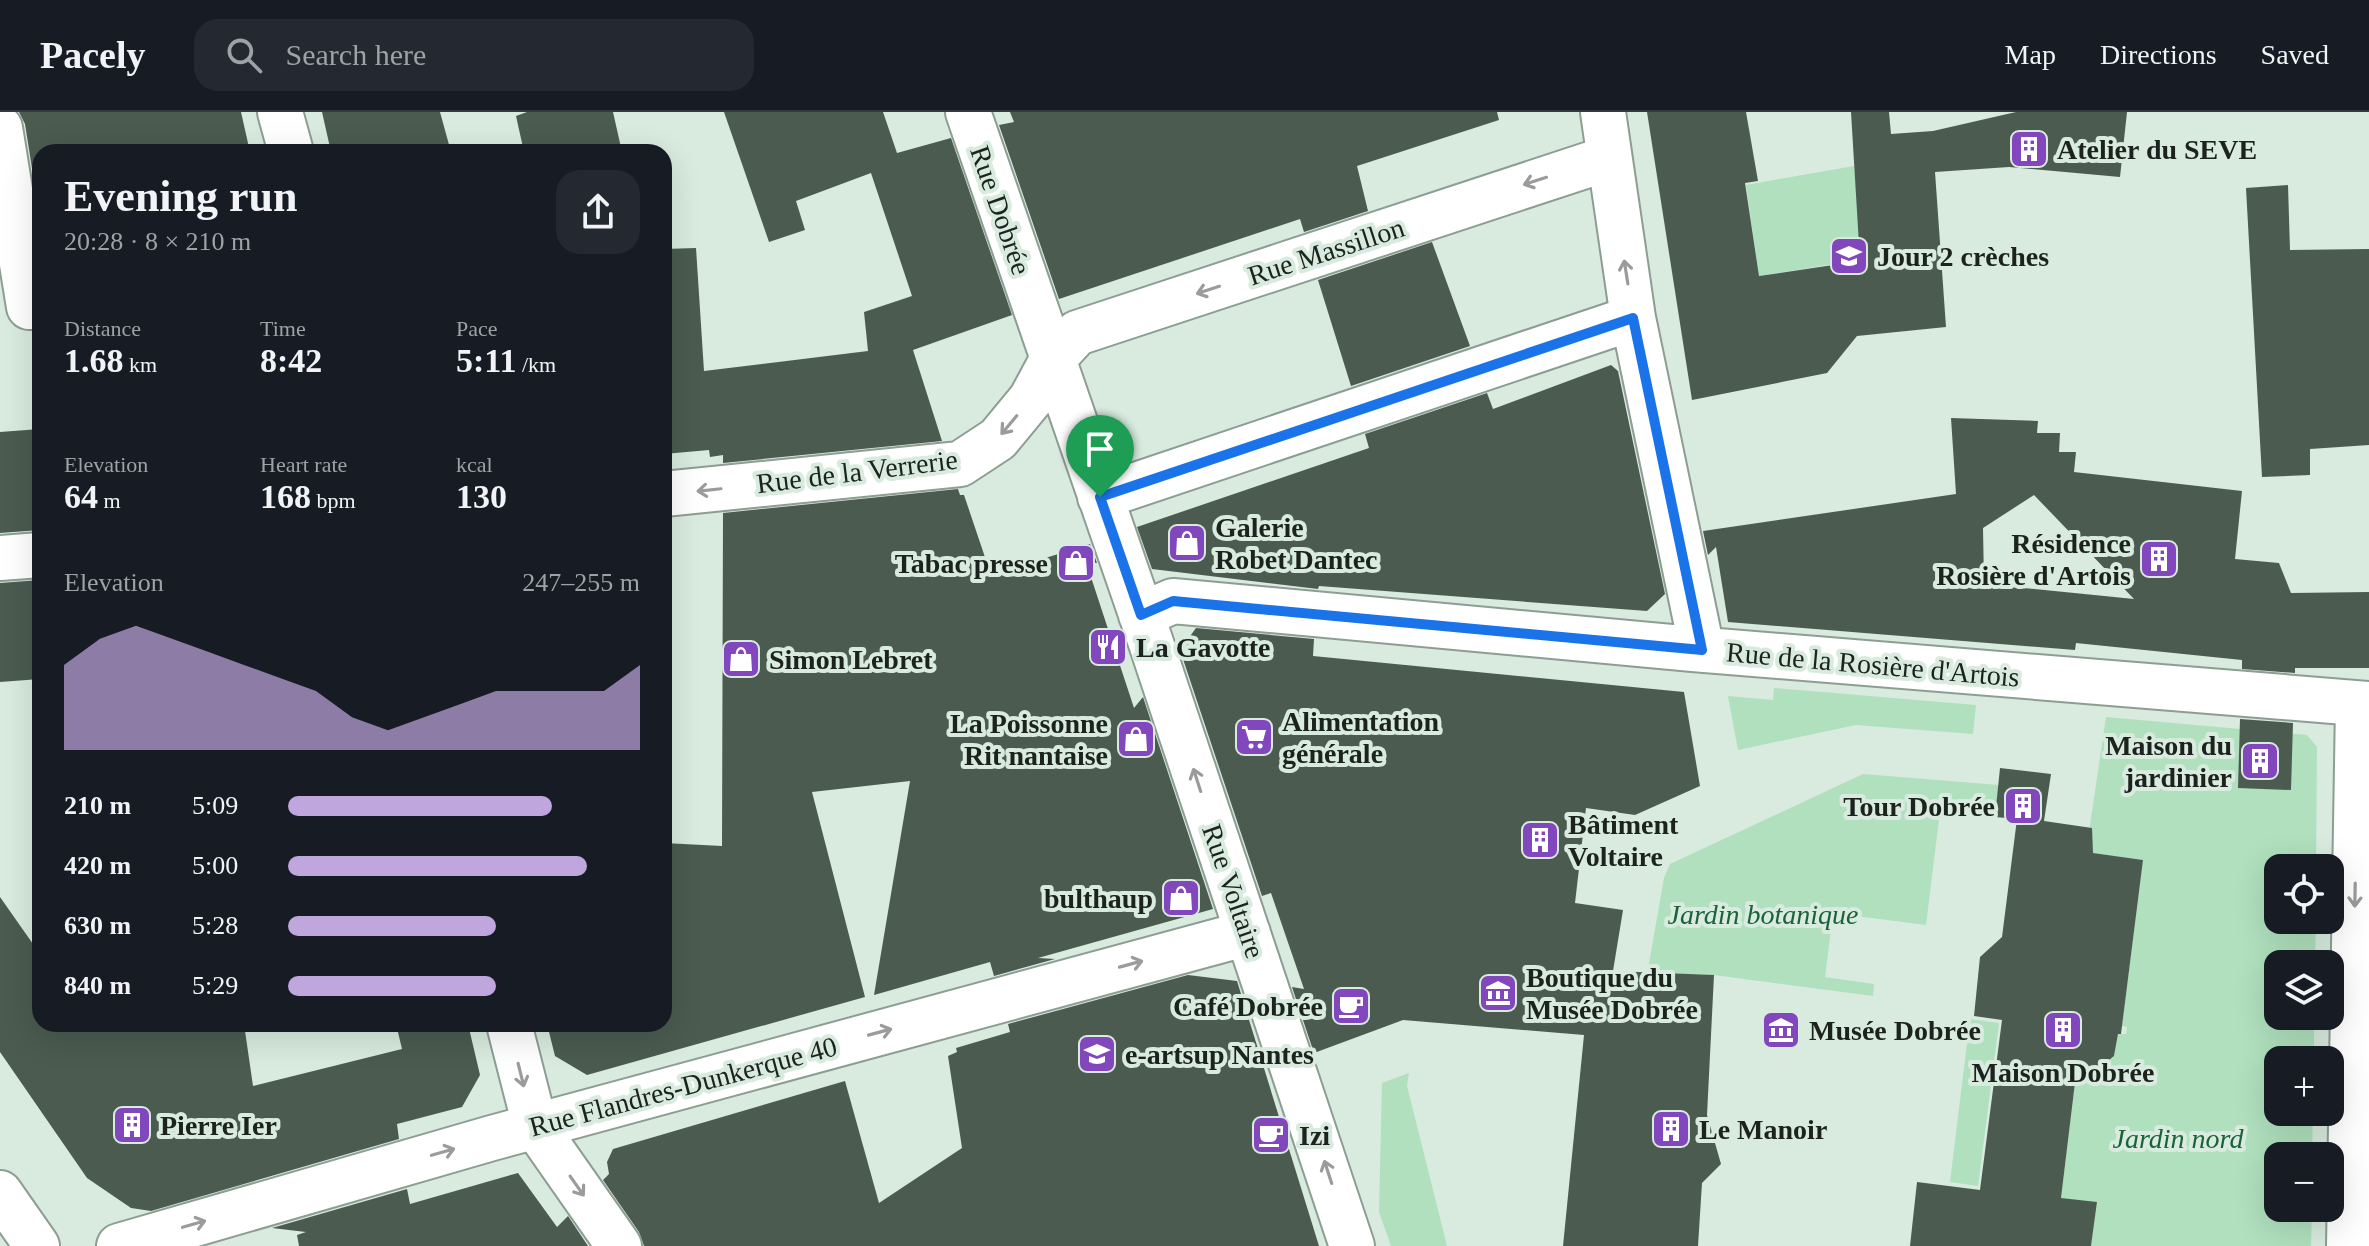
<!DOCTYPE html>
<html lang="en">
<head>
<meta charset="utf-8">
<style>
  :root { --surface:#171b24; --page:#242831; --text:#f1f3f6; --muted:#9ea1a6; --line:#363941; --accent:#bfa6dc }
  body { margin:0; font-family:Georgia,serif; background:var(--page); color:var(--text); height:100vh; display:flex; flex-direction:column; font-size:30px; white-space:nowrap }
  * { box-sizing:border-box; margin:0 }
  p { font-size:26px; color:var(--muted) }
  .icon { flex:none; width:44px; height:44px; fill:none; stroke:currentColor; stroke-width:2; stroke-linecap:round; stroke-linejoin:round }
  .map { position:relative; flex:1; overflow:hidden }
  .side { position:absolute; left:32px; top:32px; width:640px; height:888px; display:flex; flex-direction:column; background:var(--surface); border-radius:24px; box-shadow:0 8px 32px #0002 }
  .side>* { flex:none }
  .tools { position:absolute; left:2264px; top:742px; display:grid; gap:16px }
  .tools a { display:grid; place-items:center; width:80px; height:80px; border-radius:16px; background:var(--surface); box-shadow:0 8px 32px #0002; font-size:40px }
  .pin { position:absolute; display:grid; place-items:center; width:68px; height:68px; color:#fff; margin:-82px -34px; border-radius:50% 50% 50% 0; rotate:-45deg; box-shadow:0 0 8px #0007 }
  .pin .icon { rotate:45deg }
  .round { display:grid; place-items:center; flex:none; width:84px; height:84px; border-radius:24px; background:var(--page) }
  .overview { display:flex; align-items:center; justify-content:space-between; height:136px; padding:0 32px }
  h1 { font-size:44px; font-weight:800; line-height:60px }
  .metrics { display:grid; grid-template-columns:repeat(3,1fr); gap:12px; height:136px; padding:8px 32px }
  .metrics div { display:grid; align-content:center }
  .metrics b { font-size:34px; font-weight:800 }
  .metrics small { font-size:22px; font-weight:400 }
  .metrics p { font-size:22px }
  .chart { height:224px; padding:16px 32px }
  .chart p { display:flex; justify-content:space-between }
  .chart svg { width:100%; height:144px; margin-top:8px; fill:var(--accent); opacity:.7 }
  ul { padding:0 32px; list-style:none; font-size:26px }
  li { display:grid; grid-template-columns:128px 96px 1fr; align-items:center; height:60px }
  li i { height:20px; border-radius:10px; background:var(--accent) }
  header { display:flex; align-items:center; gap:48px; box-sizing:border-box; height:112px; padding:0 40px; background:var(--surface); border-bottom:2px solid var(--line) }
  header strong { font-size:38px }
  nav { display:flex; gap:44px; margin-inline-start:auto; font-size:28px }
  .search { width:560px; height:72px; background:var(--page); display:flex; align-items:center; gap:20px; box-sizing:border-box; padding:0 28px; border-radius:24px; color:var(--muted); font-size:30px }
  .map>svg:first-child { display:block }
</style>
</head>
<body>
<header>
<strong>Pacely</strong>
<div class="search"><svg class="icon" aria-label="search" viewBox="0 0 24 24"><circle cx="10" cy="10" r="6"/><path d="M15 15l6 6"/></svg>Search here</div>
<nav><a>Map</a><a>Directions</a><a>Saved</a></nav>
</header>
<div class="map">
<svg width="2369" height="1134" viewBox="0 0 2369 1134">
  <rect width="100%" height="100%" fill="#d8ebde"/>
  <path fill="#b0e0be" d="M 1854,54 L 1864,147 L 1759,164 L 1746,73 Z
    M 1774,576 L 1976,593 L 1973,622 L 1856,613 L 1738,638 L 1728,584 L 1773,588 Z
    M 2106,605 L 2307,623 L 2317,635 L 2316,756 L 2278,756 L 2278,808 L 2316,808 L 2315,852 L 2278,852 L 2278,904 L 2314,904 L 2314,948 L 2278,948 L 2278,1000 L 2313,1000 L 2312,1044 L 2278,1044 L 2278,1096 L 2312,1096 L 2311,1134 L 2091,1134 L 2097,1091 L 2061,1086 L 2077,954 L 2100,956 L 2114,945 L 2118,922 L 2126,922 L 2127,915 L 2122,914 L 2143,748 L 2086,740 Z
    M 1863,662 L 1999,673 L 1995,705 L 1940,699 L 1926,813 L 1833,801 L 1825,865 L 1874,872 L 1873,884 L 1714,863 L 1655,861 L 1617,1134 L 1638,914 L 1664,766 L 1670,752 Z
    M 1970,907 L 1999,911 L 1978,1074 L 1950,1070 Z
    M 1409,961 L 1407,974 L 1447,1134 L 1391,1134 L 1379,1100 L 1382,971 Z"/>
  <path fill="#4b5b50" fill-rule="evenodd" d="M 19,0 L 241,0 L 250,40 L 40,40 L 40,107 L 25,12 Z
    M 322,0 L 440,0 L 451,40 L 331,40 Z
    M 527,0 L 613,0 L 622,40 L 524,40 L 516,4 Z
    M 724,0 L 883,0 L 897,41 L 951,26 L 1012,203 L 913,238 L 942,329 L 723,351 L 723,343 L 710,345 L 709,338 L 664,342 L 664,137 L 696,136 L 704,259 L 868,239 L 864,200 L 912,184 L 871,61 L 796,89 L 805,118 L 769,130 Z
    M 1010,0 L 1497,0 L 1499,8 L 1357,54 L 1368,99 L 1304,120 L 1300,107 L 1059,187 L 999,13 L 1014,10 Z
    M 1647,0 L 1746,0 L 1758,69 L 1745,71 L 1759,164 L 1860,149 L 1851,0 L 1889,0 L 1891,22 L 1933,19 L 2016,0 L 2127,0 L 2120,65 L 2009,55 L 1935,60 L 1946,215 L 1857,224 L 1827,261 L 1692,288 Z
    M 2288,73 L 2290,138 L 2369,137 L 2369,333 L 2310,337 L 2310,363 L 2262,365 L 2246,76 Z
    M 1432,130 L 1470,234 L 1351,274 L 1318,168 Z
    M 1611,253 L 1618,259 L 1665,482 L 1647,499 L 1319,474 L 1318,477 L 1152,457 L 1137,415 L 1369,336 L 1365,322 L 1487,281 L 1493,297 Z
    M 1951,306 L 2038,309 L 2037,321 L 2060,321 L 2059,340 L 2076,340 L 2074,360 L 2242,379 L 2235,447 L 2279,451 L 2291,481 L 2369,480 L 2369,556 L 2295,556 L 2295,561 L 2242,557 L 2242,548 L 2076,531 L 2075,538 L 1728,510 L 1716,435 L 1708,443 L 1703,419 L 1956,382 ZM 2034,383 L 2134,487 L 1984,472 L 1983,416 Z
    M 40,317 L 40,418 L 0,421 L 0,320 Z
    M 958,377 L 960,383 L 964,383 L 991,463 L 1090,432 L 1097,451 L 1086,450 L 1134,596 L 1143,585 L 1213,797 L 1038,846 L 1055,847 L 994,864 L 990,850 L 874,883 L 910,669 L 812,680 L 865,885 L 587,963 L 555,944 L 547,912 L 664,912 L 670,777 L 664,777 L 664,731 L 722,734 L 723,401 Z
    M 40,468 L 40,567 L 0,570 L 0,471 Z
    M 1196,516 L 1314,527 L 1313,544 L 1684,580 L 1700,674 L 1635,703 L 1586,696 L 1575,791 L 1623,798 L 1613,859 L 1714,863 L 1707,1003 L 1721,1052 L 1702,1071 L 1698,1134 L 1563,1134 L 1584,923 L 1403,908 L 1314,941 L 1292,875 L 1304,877 L 1271,781 L 1262,784 L 1180,538 Z
    M 2240,607 L 2293,611 L 2291,678 L 2238,676 Z
    M 2000,656 L 2051,662 L 2044,709 L 2092,716 L 2093,741 L 2143,748 L 2121,922 L 2118,922 L 2114,944 L 2100,956 L 2077,954 L 2061,1086 L 2097,1090 L 2091,1134 L 1910,1134 L 1917,1070 L 1980,1078 L 2002,908 L 1974,904 L 1980,845 L 2002,825 L 2017,707 L 1995,705 Z
    M 0,785 L 40,842 L 40,912 L 244,912 L 253,974 L 402,937 L 396,912 L 468,912 L 480,963 L 462,995 L 397,1012 L 399,1027 L 151,1099 L 131,1096 L 87,1066 L 0,940 Z
    M 1188,863 L 1237,869 L 1319,1134 L 644,1134 L 639,1120 L 603,1068 L 609,1062 L 607,1050 L 613,1037 L 845,969 L 879,1091 L 962,1036 L 948,944 L 957,940 L 956,936 L 1010,920 L 1008,912 Z
    M 518,1061 L 557,1115 L 568,1104 L 588,1134 L 299,1134 L 297,1123 L 306,1120 L 272,1116 L 407,1077 L 410,1092 Z"/>
  <g fill="none" stroke-linecap="round" stroke-linejoin="round">
    <defs>
      <path id="minor" d="M 280,0 L 291,40
        M 968,0 L 1150,528 L 1352,1134
        M 1603,0 L 1633,206 L 1702,538
        M 0,16 L 29,195
        M 664,382 L 960,352 L 998,327 L 1031,287 L 1052,248 L 1077,221 L 1609,46
        M 1100,385 L 1633,206
        M 0,446 L 40,443
        M 1141,503 L 1173,489 L 1693,537 L 2369,592
        M 509,912 L 535,1014 L 619,1134
        M 0,1081 L 37,1134
        M 119,1134 L 492,1026 L 1248,821
        M 2349,1134 L 2358,593"/>
    </defs>
    <use href="#minor" stroke="#8c9e91" stroke-width="48"/>
    <use href="#minor" stroke="#fff" stroke-width="44"/>
  </g>
  <defs><path id="oneway-shaft" d="M-6 0H5M1.5-3L5.5 0L1.5 3" fill="none" stroke-width="1.6" stroke-linecap="round" stroke-linejoin="round" transform="scale(2)"/></defs>
  <g stroke="#999c99">
    <use href="#oneway-shaft" transform="translate(1535 69) rotate(162)"/>
    <use href="#oneway-shaft" transform="translate(1626 160) rotate(-99)"/>
    <use href="#oneway-shaft" transform="translate(1208 178) rotate(162)"/>
    <use href="#oneway-shaft" transform="translate(1009 313) rotate(130)"/>
    <use href="#oneway-shaft" transform="translate(709 378) rotate(174)"/>
    <use href="#oneway-shaft" transform="translate(1197 668) rotate(-108)"/>
    <use href="#oneway-shaft" transform="translate(2355 783) rotate(91)"/>
    <use href="#oneway-shaft" transform="translate(1131 852) rotate(-15)"/>
    <use href="#oneway-shaft" transform="translate(880 920) rotate(-15)"/>
    <use href="#oneway-shaft" transform="translate(521 963) rotate(76)"/>
    <use href="#oneway-shaft" transform="translate(443 1040) rotate(-16)"/>
    <use href="#oneway-shaft" transform="translate(1328 1060) rotate(-108)"/>
    <use href="#oneway-shaft" transform="translate(577 1074) rotate(55)"/>
    <use href="#oneway-shaft" transform="translate(194 1112) rotate(-16)"/>
  </g>
  <g fill="none" stroke-linecap="round" stroke-linejoin="round">
    <defs>
      <path id="route" d="M 1633,206 L 1702,538 L 1173,489 L 1141,503 L 1100,385 Z"/>
    </defs>
    <use href="#route" stroke="#fff" stroke-width="16"/>
    <use href="#route" stroke="#1a73e8" stroke-width="10"/>
  </g>
  <defs>
    <symbol id="building-square" viewBox="-11 -11 22 22"><rect x="-9" y="-9" width="18" height="18" rx="4" fill="#8247bd" stroke="#d8ebde"/><path d="M-4-6H4V6H1V3H-1V6H-4ZM-2.5-4.3h1.7v1.8h-1.7ZM.8-4.3h1.7v1.8H.8ZM-2.5-1h1.7V.8h-1.7ZM.8-1h1.7V.8H.8Z" fill="#fff"/></symbol>
    <symbol id="school-square" viewBox="-11 -11 22 22"><rect x="-9" y="-9" width="18" height="18" rx="4" fill="#8247bd" stroke="#d8ebde"/><path d="M0-5L7-2L0 1L-7-2ZM-4 1L0 2.5L4 1V4Q0 6-4 4Z" fill="#fff"/></symbol>
    <symbol id="shop-square" viewBox="-11 -11 22 22"><rect x="-9" y="-9" width="18" height="18" rx="4" fill="#8247bd" stroke="#d8ebde"/><path d="M-5-2.5h2.3a2.7 3.5 0 0 1 5.4 0H5L5.5 6h-11ZM-1.5-2.5h3a1.5 2.3 0 0 0-3 0Z" fill="#fff"/></symbol>
    <symbol id="restaurant-square" viewBox="-11 -11 22 22"><rect x="-9" y="-9" width="18" height="18" rx="4" fill="#8247bd" stroke="#d8ebde"/><path d="M-5-6h1v4h1v-4h1v4h1v-4h1v5L-1.5 .5V6h-2V.5L-5-1ZM5-6V6H3V1.5H1.5Q1.5-4 5-6Z" fill="#fff"/></symbol>
    <symbol id="supermarket-square" viewBox="-11 -11 22 22"><rect x="-9" y="-9" width="18" height="18" rx="4" fill="#8247bd" stroke="#d8ebde"/><path d="M-6-5.5h2.5l.6 2H6L4.5 2H-2.5L-4.4-4H-6ZM-1.5 3.2a1.3 1.3 0 1 0 .1 0ZM3 3.2a1.3 1.3 0 1 0 .1 0Z" fill="#fff"/></symbol>
    <symbol id="museum-square" viewBox="-11 -11 22 22"><rect x="-9" y="-9" width="18" height="18" rx="4" fill="#8247bd" stroke="#d8ebde"/><path d="M0-6L6-3V-2H-6V-3ZM-5-1h2V3h-2ZM-1-1h2V3h-2ZM3-1h2V3H3ZM-6 4H6V6H-6Z" fill="#fff"/></symbol>
    <symbol id="cafe-square" viewBox="-11 -11 22 22"><rect x="-9" y="-9" width="18" height="18" rx="4" fill="#8247bd" stroke="#d8ebde"/><path d="M-5.5-4.5H6V0H3Q3 3.5 0 3.5H-2.5Q-5.5 3.5-5.5 0ZM3-3.2v2h1.7v-2ZM-6 4.5H4V6H-6Z" fill="#fff"/></symbol>
    <symbol id="university-square" viewBox="-11 -11 22 22"><rect x="-9" y="-9" width="18" height="18" rx="4" fill="#8247bd" stroke="#d8ebde"/><path d="M0-5L7-2L0 1L-7-2ZM-4 1L0 2.5L4 1V4Q0 6-4 4Z" fill="#fff"/></symbol>
  </defs>
  <g fill-rule="evenodd">
    <use href="#building-square" x="2007" y="15" width="44" height="44"/>
    <use href="#school-square" x="1827" y="122" width="44" height="44"/>
    <use href="#shop-square" x="1165" y="409" width="44" height="44"/>
    <use href="#building-square" x="2137" y="425" width="44" height="44"/>
    <use href="#shop-square" x="1054" y="429" width="44" height="44"/>
    <use href="#restaurant-square" x="1086" y="513" width="44" height="44"/>
    <use href="#shop-square" x="719" y="525" width="44" height="44"/>
    <use href="#supermarket-square" x="1232" y="603" width="44" height="44"/>
    <use href="#shop-square" x="1114" y="605" width="44" height="44"/>
    <use href="#building-square" x="2238" y="627" width="44" height="44"/>
    <use href="#building-square" x="2001" y="672" width="44" height="44"/>
    <use href="#building-square" x="1518" y="706" width="44" height="44"/>
    <use href="#shop-square" x="1159" y="764" width="44" height="44"/>
    <use href="#museum-square" x="1476" y="859" width="44" height="44"/>
    <use href="#cafe-square" x="1329" y="872" width="44" height="44"/>
    <use href="#museum-square" x="1759" y="896" width="44" height="44"/>
    <use href="#building-square" x="2041" y="896" width="44" height="44"/>
    <use href="#university-square" x="1075" y="920" width="44" height="44"/>
    <use href="#building-square" x="110" y="991" width="44" height="44"/>
    <use href="#building-square" x="1649" y="995" width="44" height="44"/>
    <use href="#cafe-square" x="1249" y="1001" width="44" height="44"/>
  </g>
  <g text-anchor="middle" stroke-width="8" stroke-linejoin="round" paint-order="stroke">
    <g font-size="28" font-weight="bold" fill="#1c221d" stroke="#d8ebde" text-anchor="start">
      <text x="2057" y="47">Atelier du SEVE</text>
      <text x="1877" y="154">Jour 2 crèches</text>
      <text x="1215" y="425">Galerie<tspan x="1215" dy="32">Robet Dantec</tspan></text>
      <text x="2131" y="441" text-anchor="end">Résidence<tspan x="2131" dy="32">Rosière d'Artois</tspan></text>
      <text x="1048" y="461" text-anchor="end">Tabac presse</text>
      <text x="1136" y="545">La Gavotte</text>
      <text x="769" y="557">Simon Lebret</text>
      <text x="1282" y="619">Alimentation<tspan x="1282" dy="32">générale</tspan></text>
      <text x="1108" y="621" text-anchor="end">La Poissonne<tspan x="1108" dy="32">Rit nantaise</tspan></text>
      <text x="2232" y="643" text-anchor="end">Maison du<tspan x="2232" dy="32">jardinier</tspan></text>
      <text x="1995" y="704" text-anchor="end">Tour Dobrée</text>
      <text x="1568" y="722">Bâtiment<tspan x="1568" dy="32">Voltaire</tspan></text>
      <text x="1153" y="796" text-anchor="end">bulthaup</text>
      <text x="1526" y="875">Boutique du<tspan x="1526" dy="32">Musée Dobrée</tspan></text>
      <text x="1323" y="904" text-anchor="end">Café Dobrée</text>
      <text x="1809" y="928">Musée Dobrée</text>
      <text x="1125" y="952">e-artsup Nantes</text>
      <text x="2063" y="970" text-anchor="middle">Maison Dobrée</text>
      <text x="160" y="1023">Pierre Ier</text>
      <text x="1699" y="1027">Le Manoir</text>
      <text x="1299" y="1033">Izi</text>
    </g>
    <g font-size="28" fill="#1c221d" stroke="#d8ebde">
      <text transform="translate(1001 98) rotate(71)" y="10">Rue Dobrée</text>
      <text transform="translate(1326 139) rotate(-18)" y="10">Rue Massillon</text>
      <text transform="translate(857 359) rotate(-7)" y="10">Rue de la Verrerie</text>
      <text transform="translate(1873 552) rotate(5)" y="10">Rue de la Rosière d'Artois</text>
      <text transform="translate(1234 779) rotate(71)" y="10">Rue Voltaire</text>
      <text transform="translate(683 974) rotate(-15)" y="10">Rue Flandres-Dunkerque 40</text>
    </g>
    <g font-size="28" font-style="italic" fill="#1a633a" stroke="#d8ebde">
      <text x="1763" y="812">Jardin botanique</text>
      <text x="2178" y="1036">Jardin nord</text>
    </g>
  </g>
</svg>
<div class="tools">
<a><svg class="icon" aria-label="locate" viewBox="0 0 24 24"><circle cx="12" cy="12" r="6"/><path d="M12 2v4M12 18v4M2 12h4M18 12h4"/></svg></a>
<a><svg class="icon" aria-label="layers" viewBox="0 0 24 24"><path d="M12 4l9 5-9 5-9-5zM3 14l9 5 9-5"/></svg></a>
<a>+</a>
<a>−</a>
</div>
<div class="pin" style="left:1100px;top:385px;background:#1e9e55"><svg class="icon" aria-label="arrive" viewBox="0 0 24 24"><path d="M6 21V4h12l-3 4 3 4H6"/></svg></div>
<section class="side">
<div class="overview"><div><h1>Evening run</h1><p>20:28 · 8 × 210 m</p></div><a class="round"><svg class="icon" aria-label="share" viewBox="0 0 24 24"><path d="M12 15V3M7 8l5-5 5 5M5 13v7h14v-7"/></svg></a></div>
<div class="metrics">
<div><p>Distance</p><b>1.68<small> km</small></b></div>
<div><p>Time</p><b>8:42</b></div>
<div><p>Pace</p><b>5:11<small> /km</small></b></div>
</div>
<div class="metrics">
<div><p>Elevation</p><b>64<small> m</small></b></div>
<div><p>Heart rate</p><b>168<small> bpm</small></b></div>
<div><p>kcal</p><b>130</b></div>
</div>
<div class="chart"><p><span>Elevation</span>247–255 m</p>
<svg viewBox="0 0 160 44" preserveAspectRatio="none"><path d="M0 44V18L10 10L20 6L30 10L40 14L50 18L60 22L70 26L80 34L90 38L100 34L110 30L120 26L130 26L140 26L150 26L160 18V44z"/></svg>
</div>
<ul>
<li><b>210 m</b>5:09<i style="width:75%"></i></li>
<li><b>420 m</b>5:00<i style="width:85%"></i></li>
<li><b>630 m</b>5:28<i style="width:59%"></i></li>
<li><b>840 m</b>5:29<i style="width:59%"></i></li>
</ul>
</section>
</div>
</body>
</html>
